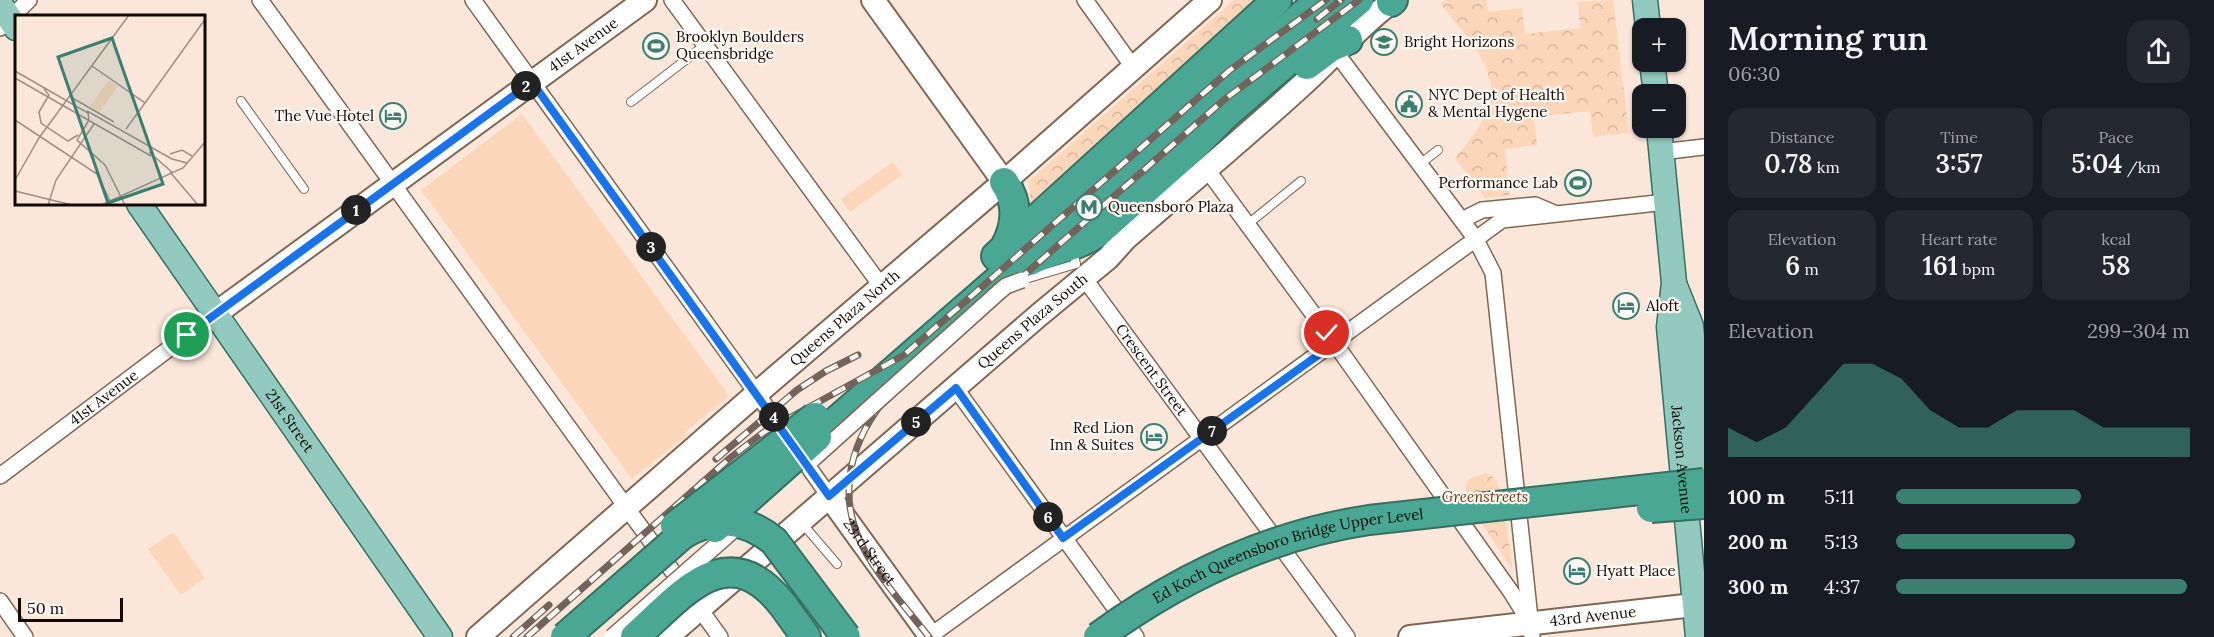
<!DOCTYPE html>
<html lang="en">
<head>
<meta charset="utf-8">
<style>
  :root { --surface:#171b24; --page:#242831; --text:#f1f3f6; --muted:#9ea1a6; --accent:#3b7f71 }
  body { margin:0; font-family:Lora,serif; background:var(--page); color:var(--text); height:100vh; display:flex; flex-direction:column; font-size:22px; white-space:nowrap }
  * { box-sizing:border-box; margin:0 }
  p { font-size:20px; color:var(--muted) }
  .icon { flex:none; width:33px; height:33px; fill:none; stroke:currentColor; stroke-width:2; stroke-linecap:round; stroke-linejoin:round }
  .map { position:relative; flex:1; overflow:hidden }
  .details { display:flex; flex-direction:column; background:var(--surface); width:510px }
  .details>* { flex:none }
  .tools { position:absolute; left:1632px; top:18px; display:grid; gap:12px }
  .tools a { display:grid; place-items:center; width:54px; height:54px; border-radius:12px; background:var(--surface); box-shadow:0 2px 4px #0004; font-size:30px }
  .scale { position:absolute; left:18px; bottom:15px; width:105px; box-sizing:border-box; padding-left:6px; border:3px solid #130903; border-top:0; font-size:16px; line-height:21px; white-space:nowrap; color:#130903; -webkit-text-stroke:4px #fef7f2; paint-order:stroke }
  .pin { position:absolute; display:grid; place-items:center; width:51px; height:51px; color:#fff; margin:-26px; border:3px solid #fff; border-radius:50%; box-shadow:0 2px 6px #0007 }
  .km { position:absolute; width:30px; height:30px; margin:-15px; border-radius:50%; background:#222; color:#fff; font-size:16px; line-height:30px; text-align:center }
  .round { display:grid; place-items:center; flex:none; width:63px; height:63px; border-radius:18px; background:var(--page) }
  .overview { display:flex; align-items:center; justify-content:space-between; height:102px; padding:0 24px }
  h1 { font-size:33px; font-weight:600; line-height:45px }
  .stats { display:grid; grid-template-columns:repeat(3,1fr); gap:9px; height:102px; padding:6px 24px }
  .stats div { display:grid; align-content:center; border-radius:15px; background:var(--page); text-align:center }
  .stats b { font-size:26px; font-weight:600 }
  .stats small { font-size:16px; font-weight:400 }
  .stats p { font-size:16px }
  .chart { height:168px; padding:12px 24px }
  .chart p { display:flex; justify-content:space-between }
  .chart svg { width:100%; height:108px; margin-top:6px; fill:var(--accent); opacity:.7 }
  ul { padding:0 24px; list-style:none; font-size:20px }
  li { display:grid; grid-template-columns:96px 72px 1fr; align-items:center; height:45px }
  li i { height:15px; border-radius:8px; background:var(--accent) }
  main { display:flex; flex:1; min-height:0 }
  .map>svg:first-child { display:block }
</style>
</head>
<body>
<main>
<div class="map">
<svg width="1704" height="637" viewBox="0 0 1704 637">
  <defs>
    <pattern id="forest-crowns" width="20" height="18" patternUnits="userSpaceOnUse" patternTransform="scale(1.5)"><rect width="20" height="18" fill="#fcd6b9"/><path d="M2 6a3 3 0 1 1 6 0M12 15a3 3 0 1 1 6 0" fill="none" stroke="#d7b69d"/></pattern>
  </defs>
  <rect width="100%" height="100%" fill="#fbe7d9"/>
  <path fill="#fcd6b9" d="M 522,114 L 728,394 L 727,398 L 685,432 L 687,435 L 632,479 L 421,190 Z
    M 893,162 L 902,175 L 850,212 L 841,199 Z
    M 173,532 L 205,578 L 181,595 L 148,549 Z"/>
  <path fill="url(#forest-crowns)" d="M 1234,0 L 1262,0 L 1031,213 L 1029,181 Z
    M 1446,0 L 1486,0 L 1488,12 L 1522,8 L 1525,34 L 1580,28 L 1578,2 L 1613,0 L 1629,133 L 1593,137 L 1590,111 L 1534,117 L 1537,145 L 1505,149 L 1509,195 L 1485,198 L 1455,159 C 1467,142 1484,125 1489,104 C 1500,67 1461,32 1441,4 Z
    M 1486,473 L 1493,477 L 1502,492 L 1513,571 L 1465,497 L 1466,485 L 1469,479 Z"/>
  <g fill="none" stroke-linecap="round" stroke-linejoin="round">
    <defs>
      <path id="lane" d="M 241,101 L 304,189
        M 631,102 L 705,45
        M 1420,164 L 1438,150
        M 1248,224 L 1301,181
        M 1022,280 L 1076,264 L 1073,250
        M 801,522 L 837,564"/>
      <g id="street">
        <path d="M 260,0 L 720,637"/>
        <path d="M 473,0 L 750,384 L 829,496"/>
        <path d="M 672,0 L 882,287"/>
        <path d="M 1085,0 L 1133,67"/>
        <path d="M 0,28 L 29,0"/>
        <path d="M 1337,54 L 1475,238 L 1493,273 L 1532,637"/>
        <path d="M 1661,152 L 1704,147"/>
        <path d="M 1206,168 L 1341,352 L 1511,592 L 1529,621"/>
        <path d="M 1462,220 L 1482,210 L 1535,205 L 1554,213"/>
        <path id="s1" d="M 1084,278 L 1347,637"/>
        <path d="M 956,389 L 1136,637"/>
        <path id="s2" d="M 0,476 L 215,314"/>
        <path d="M 0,601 L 25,637"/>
        <path d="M 930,636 L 1502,220 L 1666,202"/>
      </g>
      <g id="secondary">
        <path d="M 873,0 L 1004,182"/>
        <path id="s3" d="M 215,314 L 645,0"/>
        <path id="s4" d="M 829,496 L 931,637"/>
        <path id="s5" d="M 478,637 L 770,382 L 1004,182 L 1210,0"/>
        <path id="s6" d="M 667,637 L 1039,315 L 1108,258 L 1125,239 C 1184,188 1244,138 1301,86 C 1332,58 1360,25 1394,0"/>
        <path id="s7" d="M 1410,637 L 1694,605"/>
      </g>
      <g id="primary">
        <path d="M 1645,0 L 1648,28"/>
        <path d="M 0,4 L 16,28"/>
        <path d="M 1652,62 L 1656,94"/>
        <path id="s8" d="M 1659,128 L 1674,283 L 1669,327 L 1698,637"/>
        <path id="s9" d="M 139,204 L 440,637"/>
        <path d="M 1675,286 L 1691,326 L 1704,461"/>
      </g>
      <path id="highway" d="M 1391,2 L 1393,0
        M 1307,65 L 1331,47 L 1348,40
        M 1004,182 C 1019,203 1017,225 1005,247
        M 996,256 L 1277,0
        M 1030,261 C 1052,248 1076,248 1097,233 L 1191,149 L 1227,113 L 1359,0
        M 827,429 L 1320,0
        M 783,605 L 806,637"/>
    </defs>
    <use href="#lane" stroke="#816651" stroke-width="10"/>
    <use href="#street" stroke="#816651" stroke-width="18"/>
    <use href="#secondary" stroke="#816651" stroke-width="26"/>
    <use href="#primary" stroke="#377061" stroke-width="27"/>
    <use href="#highway" stroke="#377061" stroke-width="32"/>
    <use href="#lane" stroke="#fff" stroke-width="8"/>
    <use href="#street" stroke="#fff" stroke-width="15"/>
    <use href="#secondary" stroke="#fff" stroke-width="22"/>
    <use href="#primary" stroke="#92cabf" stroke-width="24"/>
    <use href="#highway" stroke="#4aa794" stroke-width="28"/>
    <defs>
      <path id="rail" d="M 1317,19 L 1341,0
        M 716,459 L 797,390 L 826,371 L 858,355
        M 513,637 L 549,605
        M 527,637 L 730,458 L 764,432 L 904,355 L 1230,70 L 1326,0
        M 929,637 C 908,610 883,583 866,553 C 833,494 851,437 893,390 L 1225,99 L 1359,0"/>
    </defs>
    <use href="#rail" stroke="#72645b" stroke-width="7"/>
    <use href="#rail" stroke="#fef7f2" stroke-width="4.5" stroke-dasharray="14" stroke-linecap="butt"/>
    <defs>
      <path id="street-bridge" d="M 813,459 L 1000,291 L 1006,286 L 1022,280
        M 612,637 L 737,527"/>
      <g id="highway-bridge">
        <path d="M 1651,508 L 1704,504"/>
        <path d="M 675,526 L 815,417"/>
        <path d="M 715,528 L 817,437"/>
        <path d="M 565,637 L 682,535 C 714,515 744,517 774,541 L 846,637"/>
        <path d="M 635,637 C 682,595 727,534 783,605"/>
        <path id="s10" d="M 1098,637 C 1179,578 1269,535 1369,520 L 1704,483"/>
      </g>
    </defs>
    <use href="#street-bridge" stroke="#816651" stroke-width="18" stroke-linecap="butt"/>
    <use href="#highway-bridge" stroke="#377061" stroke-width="32" stroke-linecap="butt"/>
    <use href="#street-bridge" stroke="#fff" stroke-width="15"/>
    <use href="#highway-bridge" stroke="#4aa794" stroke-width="28"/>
  </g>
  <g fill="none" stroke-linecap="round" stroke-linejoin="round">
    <defs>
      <path id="route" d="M 187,335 L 532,82 L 829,496 L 956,388 L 1063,538 L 1335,343 L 1327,333"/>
    </defs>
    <use href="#route" stroke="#fff" stroke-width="12"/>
    <use href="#route" stroke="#1a73e8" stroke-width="8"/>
  </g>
  <defs>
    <symbol id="school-ring" viewBox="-11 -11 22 22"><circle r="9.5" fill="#fef7f2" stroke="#3b7f71" stroke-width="1.5"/><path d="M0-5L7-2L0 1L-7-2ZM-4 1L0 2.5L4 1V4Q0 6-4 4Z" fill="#3b7f71"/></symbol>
    <symbol id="stadium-ring" viewBox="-11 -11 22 22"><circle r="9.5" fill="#fef7f2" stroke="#3b7f71" stroke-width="1.5"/><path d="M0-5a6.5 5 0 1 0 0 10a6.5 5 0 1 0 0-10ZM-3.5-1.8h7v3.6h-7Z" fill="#3b7f71"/></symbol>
    <symbol id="civic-ring" viewBox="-11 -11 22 22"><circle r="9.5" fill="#fef7f2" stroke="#3b7f71" stroke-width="1.5"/><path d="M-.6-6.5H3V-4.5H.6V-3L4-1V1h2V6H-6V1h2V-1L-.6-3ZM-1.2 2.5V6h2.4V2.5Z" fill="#3b7f71"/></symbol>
    <symbol id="hotel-ring" viewBox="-11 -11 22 22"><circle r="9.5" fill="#fef7f2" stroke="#3b7f71" stroke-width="1.5"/><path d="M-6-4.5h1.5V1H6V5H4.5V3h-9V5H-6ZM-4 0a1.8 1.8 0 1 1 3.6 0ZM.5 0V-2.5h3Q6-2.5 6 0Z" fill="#3b7f71"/></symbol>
    <symbol id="metro-ring" viewBox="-11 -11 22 22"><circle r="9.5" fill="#fef7f2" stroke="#3b7f71" stroke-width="1.5"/><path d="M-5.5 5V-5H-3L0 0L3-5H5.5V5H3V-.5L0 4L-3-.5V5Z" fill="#3b7f71"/></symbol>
  </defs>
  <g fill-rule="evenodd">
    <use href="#school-ring" x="1369" y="27" width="30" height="30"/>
    <use href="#stadium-ring" x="641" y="31" width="30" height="30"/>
    <use href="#civic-ring" x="1394" y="89" width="30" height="30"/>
    <use href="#hotel-ring" x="378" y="101" width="30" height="30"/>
    <use href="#stadium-ring" x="1563" y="168" width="30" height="30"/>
    <use href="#metro-ring" x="1074" y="192" width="30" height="30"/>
    <use href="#hotel-ring" x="1611" y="291" width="30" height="30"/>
    <use href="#hotel-ring" x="1139" y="422" width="30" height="30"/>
    <use href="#hotel-ring" x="1562" y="556" width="30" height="30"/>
  </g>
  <g text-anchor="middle" stroke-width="4.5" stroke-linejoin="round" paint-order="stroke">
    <g font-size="15" fill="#130903" stroke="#fef7f2" text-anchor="start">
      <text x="676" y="42">Brooklyn Boulders<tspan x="676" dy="17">Queensbridge</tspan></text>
      <text x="1404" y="47">Bright Horizons</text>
      <text x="1428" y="100">NYC Dept of Health<tspan x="1428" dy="17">&amp; Mental Hygene</tspan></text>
      <text x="374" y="121" text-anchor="end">The Vue Hotel</text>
      <text x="1558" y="188" text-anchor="end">Performance Lab</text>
      <text x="1108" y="212">Queensboro Plaza</text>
      <text x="1646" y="311">Aloft</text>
      <text x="1134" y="433" text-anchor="end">Red Lion<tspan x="1134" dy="17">Inn &amp; Suites</tspan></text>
      <text x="1596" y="576">Hyatt Place</text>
    </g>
    <g font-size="15" fill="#130903" stroke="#fef7f2">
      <text dy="5" stroke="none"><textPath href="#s3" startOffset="456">41st Avenue</textPath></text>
      <text dy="5" stroke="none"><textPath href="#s5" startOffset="486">Queens Plaza North</textPath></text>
      <text dy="5" stroke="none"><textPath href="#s6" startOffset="483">Queens Plaza South</textPath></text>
      <text dy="5" stroke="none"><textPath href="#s1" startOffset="114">Crescent Street</textPath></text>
      <text dy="5" stroke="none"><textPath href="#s2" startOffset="130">41st Avenue</textPath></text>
      <text dy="5" stroke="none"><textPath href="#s9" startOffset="264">21st Street</textPath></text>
      <text dy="5" stroke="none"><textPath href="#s8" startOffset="333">Jackson Avenue</textPath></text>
      <text dy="5" stroke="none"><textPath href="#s4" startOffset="69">23rd Street</textPath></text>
      <text dy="5" stroke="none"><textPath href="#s10" startOffset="210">Ed Koch Queensboro Bridge Upper Level</textPath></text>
      <text dy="5" stroke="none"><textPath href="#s7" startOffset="184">43rd Avenue</textPath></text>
    </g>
    <g font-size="15" font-style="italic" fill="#6a3c11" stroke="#fef7f2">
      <text x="1485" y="502">Greenstreets</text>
    </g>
  </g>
  <g transform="translate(15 15)">
    <rect width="190" height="190" fill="#fbe7d9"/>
    <path d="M 94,65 L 103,71 L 85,97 L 75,91 Z" fill="#fcd6b9"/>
    <path fill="none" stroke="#9e8e83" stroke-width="1.5" d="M 77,51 L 130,88 L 111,114M 0,56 L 73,98 L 74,105 L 62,125 L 90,150 L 110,190M 0,63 L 136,141M 29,74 L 34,80 L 24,97 L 26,108 L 53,126 L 63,120M 54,81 L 99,107M 130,88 L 191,3M 72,96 L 157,144 L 172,148M 0,105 L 82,159 L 96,188M 134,137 L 158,158M 155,139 L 167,135 L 177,141M 155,157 L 183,190M 0,165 L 24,123 L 114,0M 0,176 L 57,190M 33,190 L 41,165 L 79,109M 86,190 L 168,153 L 191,126"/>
    <path fill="#3b7f71" fill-opacity="0.15" stroke="#3b7f71" stroke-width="3" d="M 97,23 L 148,169 L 93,188 L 43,42 Z"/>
    <rect width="190" height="190" fill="none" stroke="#130903" stroke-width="3"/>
  </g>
</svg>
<div class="tools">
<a>+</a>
<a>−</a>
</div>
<div class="scale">50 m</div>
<div class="pin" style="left:187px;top:335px;background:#1e9e55"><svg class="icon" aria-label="arrive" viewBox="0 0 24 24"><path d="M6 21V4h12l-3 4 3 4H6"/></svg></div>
<div class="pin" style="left:1327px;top:333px;background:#d93025"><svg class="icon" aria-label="check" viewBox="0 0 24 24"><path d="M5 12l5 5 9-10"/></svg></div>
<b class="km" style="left:356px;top:210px">1</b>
<b class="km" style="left:526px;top:86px">2</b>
<b class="km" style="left:651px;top:247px">3</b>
<b class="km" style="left:774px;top:417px">4</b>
<b class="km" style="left:916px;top:422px">5</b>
<b class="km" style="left:1048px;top:517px">6</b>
<b class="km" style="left:1212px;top:431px">7</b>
</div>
<section class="details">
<div class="overview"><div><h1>Morning run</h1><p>06:30</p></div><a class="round"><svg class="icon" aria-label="share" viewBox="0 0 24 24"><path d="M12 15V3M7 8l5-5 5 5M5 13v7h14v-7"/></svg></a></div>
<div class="stats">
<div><p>Distance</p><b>0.78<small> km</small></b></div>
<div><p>Time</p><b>3:57</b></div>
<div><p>Pace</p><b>5:04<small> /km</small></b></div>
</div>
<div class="stats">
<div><p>Elevation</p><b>6<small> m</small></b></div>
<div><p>Heart rate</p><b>161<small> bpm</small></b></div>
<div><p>kcal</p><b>58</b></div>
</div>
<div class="chart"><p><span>Elevation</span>299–304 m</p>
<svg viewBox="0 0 160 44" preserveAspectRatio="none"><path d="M0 44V32L10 38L20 32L30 19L40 6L50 6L60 12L70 25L80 32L90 32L100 25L110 25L120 25L130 32L140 32L150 32L160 32V44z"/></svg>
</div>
<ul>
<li><b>100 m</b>5:11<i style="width:63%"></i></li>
<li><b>200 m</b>5:13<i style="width:61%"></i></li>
<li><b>300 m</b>4:37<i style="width:99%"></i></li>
</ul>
</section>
</main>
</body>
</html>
